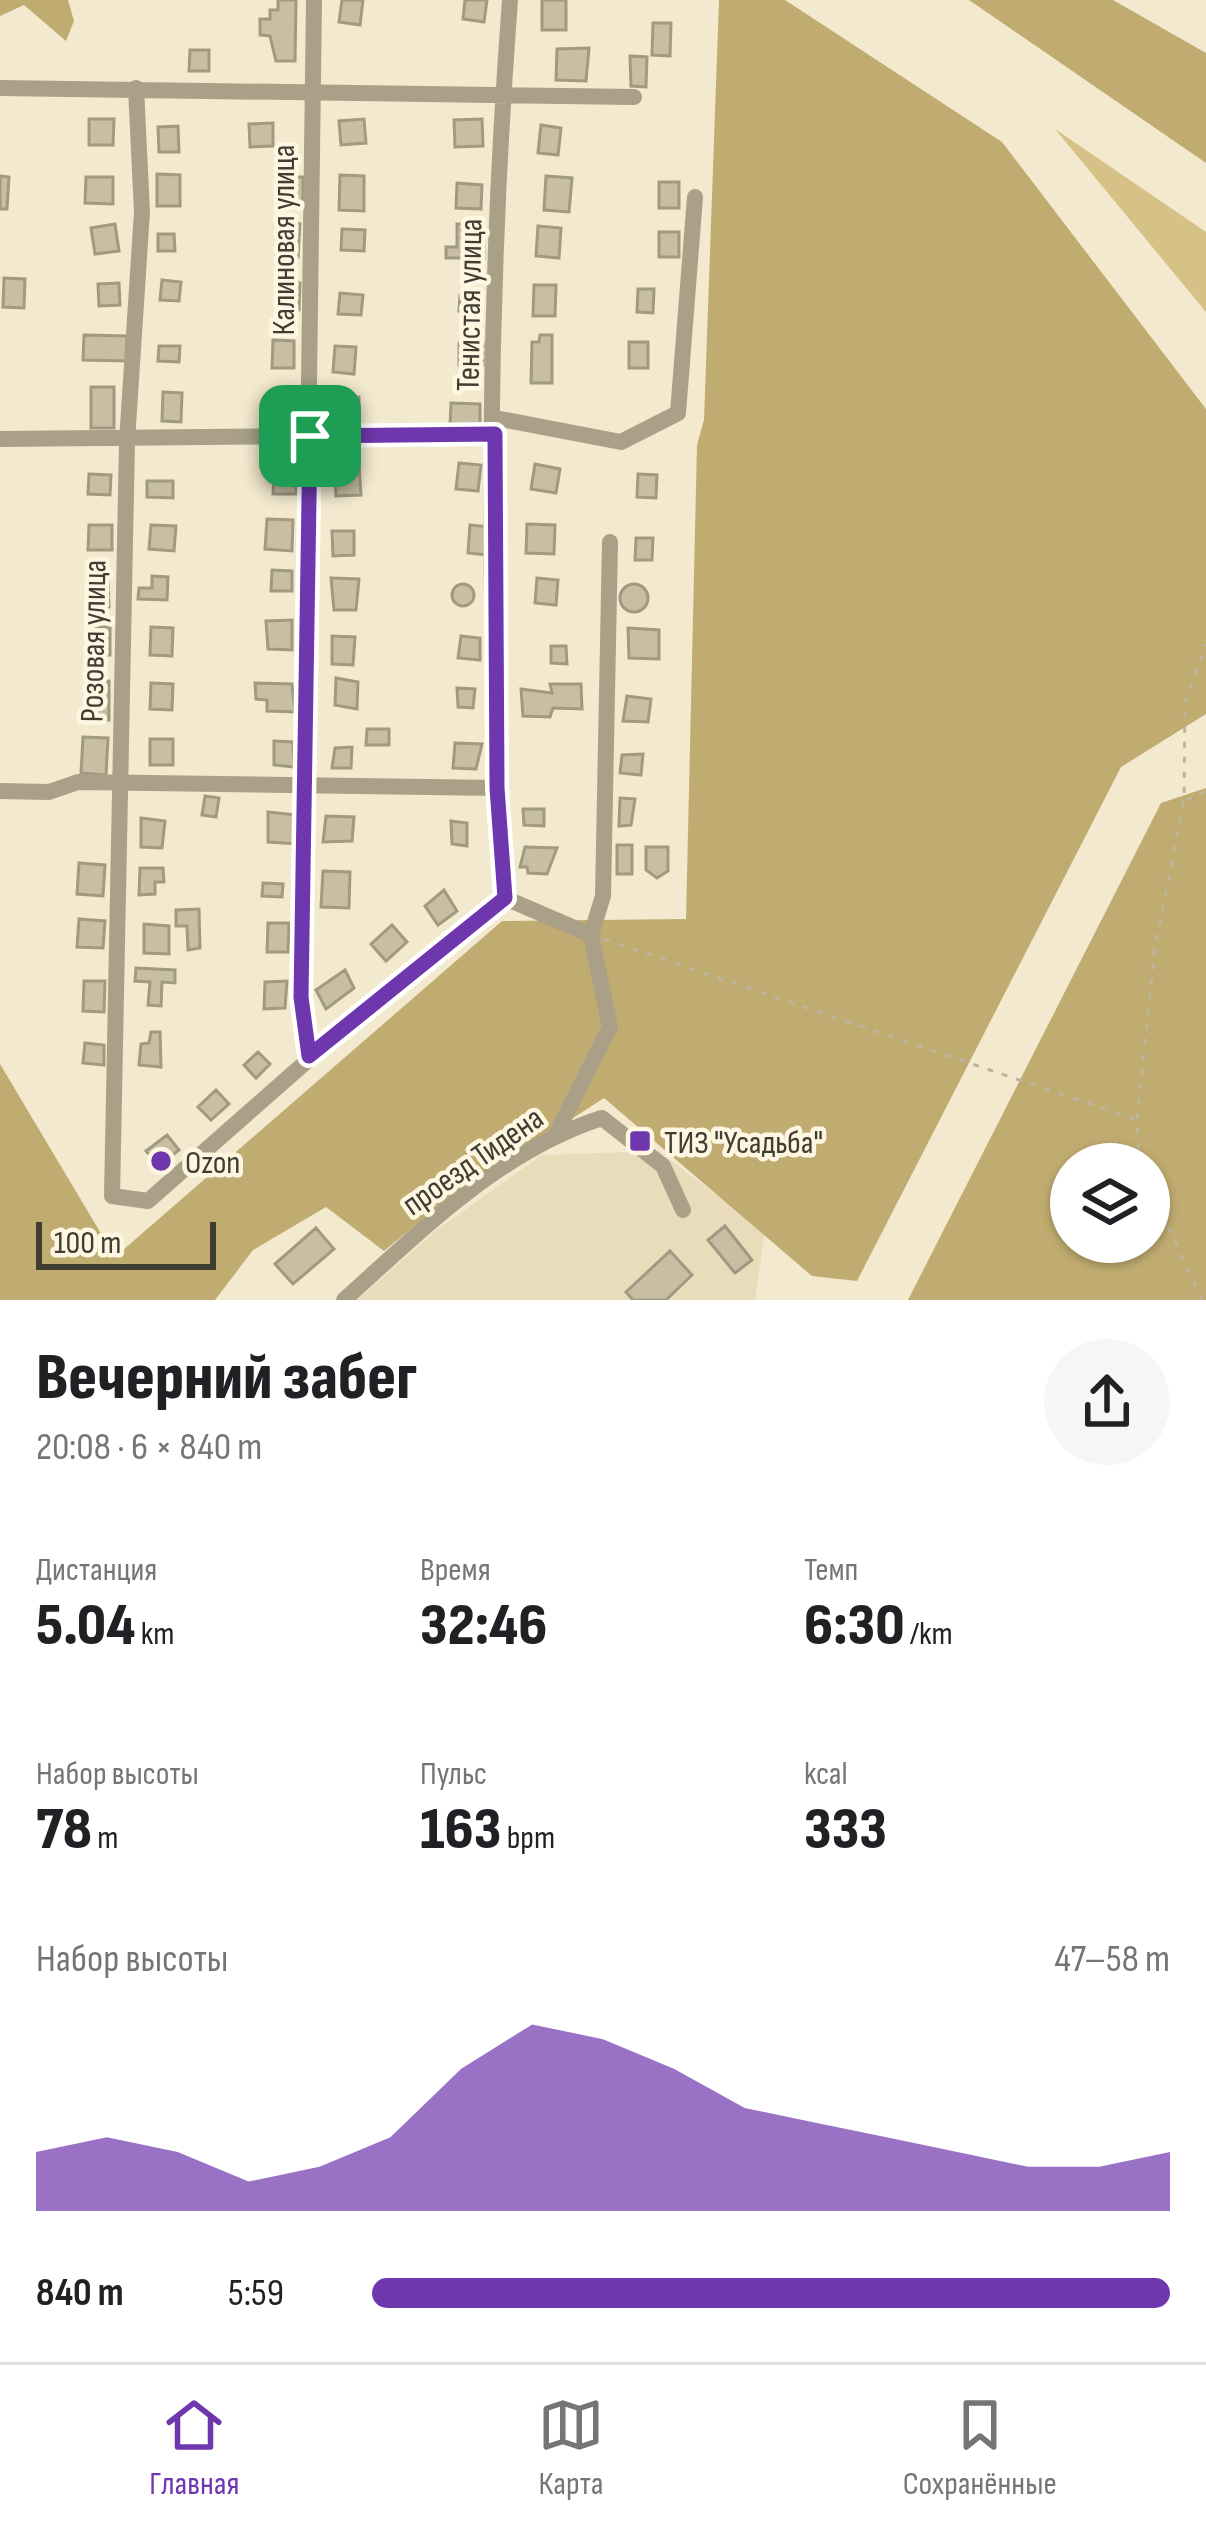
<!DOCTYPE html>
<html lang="ru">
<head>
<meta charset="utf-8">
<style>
  :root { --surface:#fff; --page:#f6f6f6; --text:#202124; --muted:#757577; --line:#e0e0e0; --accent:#6f37ad }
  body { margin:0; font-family:"Sofia Sans Condensed",sans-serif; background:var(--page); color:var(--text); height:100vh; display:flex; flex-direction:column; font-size:45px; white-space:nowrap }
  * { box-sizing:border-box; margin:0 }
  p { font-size:39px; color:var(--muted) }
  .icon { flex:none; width:66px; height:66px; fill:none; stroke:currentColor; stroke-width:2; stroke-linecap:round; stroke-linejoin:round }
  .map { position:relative; height:1300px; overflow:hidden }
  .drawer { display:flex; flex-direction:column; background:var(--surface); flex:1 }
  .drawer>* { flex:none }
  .tools { position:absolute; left:1050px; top:1143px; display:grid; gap:24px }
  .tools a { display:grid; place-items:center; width:120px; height:120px; border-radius:50%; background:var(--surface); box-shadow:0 3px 9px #0004; font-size:60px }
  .scale { position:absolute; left:36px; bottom:30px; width:180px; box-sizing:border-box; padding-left:12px; border:6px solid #403d32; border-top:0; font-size:33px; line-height:42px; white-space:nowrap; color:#403d32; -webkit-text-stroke:9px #fef6e1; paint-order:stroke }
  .pin { position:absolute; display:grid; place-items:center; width:102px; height:102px; color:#fff; margin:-51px; border-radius:24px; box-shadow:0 6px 18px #0006 }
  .round { display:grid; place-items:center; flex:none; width:126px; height:126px; border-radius:63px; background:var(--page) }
  .headline { display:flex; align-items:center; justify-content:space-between; height:204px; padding:0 36px }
  h1 { font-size:66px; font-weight:800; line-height:90px }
  .metrics { display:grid; grid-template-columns:repeat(3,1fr); gap:18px; height:204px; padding:12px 36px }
  .metrics div { display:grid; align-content:center }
  .metrics b { font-size:60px; font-weight:800 }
  .metrics small { font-size:33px; font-weight:400 }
  .metrics p { font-size:33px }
  .chart { height:336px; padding:24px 36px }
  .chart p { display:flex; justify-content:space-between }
  .chart svg { width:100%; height:216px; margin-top:12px; fill:var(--accent); opacity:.7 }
  ul { padding:0 36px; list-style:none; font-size:39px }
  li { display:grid; grid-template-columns:192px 144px 1fr; align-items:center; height:90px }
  li i { height:30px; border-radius:15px; background:var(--accent) }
  .dock { display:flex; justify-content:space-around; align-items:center; height:168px; border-top:3px solid var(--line); background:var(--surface); font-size:33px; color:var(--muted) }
  .dock a { display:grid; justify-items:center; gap:6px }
  .dock .active { color:var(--accent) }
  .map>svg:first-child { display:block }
</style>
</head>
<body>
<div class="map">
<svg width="1206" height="1300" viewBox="0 0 1206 1300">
  <rect width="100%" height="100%" fill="#f2e9ce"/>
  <path fill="#e8dcba" d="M 658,1151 L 765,1231 L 755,1300 L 357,1300 L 438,1229 L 542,1155 Z"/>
  <path fill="#d6c287" d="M 1055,129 L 1206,232 L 1206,312 Z"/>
  <path fill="#c0ac70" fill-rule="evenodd" d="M 0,0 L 68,0 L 74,21 L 66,41 L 24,5 L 0,16 Z
    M 719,0 L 785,0 L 1002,142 L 1206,409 L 1206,714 L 1121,767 L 857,1281 L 812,1276 L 604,1098 L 443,1202 L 384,1251 L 326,1207 L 253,1250 L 215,1300 L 0,1300 L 0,1064 L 115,1257 L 502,921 L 686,919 L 697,445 L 704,420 Z
    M 969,0 L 1113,0 L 1206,53 L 1206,163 Z
    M 1206,788 L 1206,1300 L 908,1300 L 1161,803 ZM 1071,1164 L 1149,1164 L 1149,1242 L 1071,1242 Z"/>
  <path fill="#c7bea4" stroke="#a29a80" stroke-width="3" d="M 278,0 L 296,0 L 295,61 L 276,61 L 270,36 L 260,35 L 260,19 L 270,19 L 270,10 L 278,10 Z
    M 342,0 L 363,0 L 360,25 L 339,22 Z
    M 465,0 L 487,0 L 484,22 L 463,19 Z
    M 542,0 L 566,0 L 566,30 L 542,30 Z
    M 653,23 L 671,23 L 670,56 L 652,55 Z
    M 589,48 L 586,81 L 556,80 L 557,49 Z
    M 190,50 L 209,50 L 209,71 L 189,71 Z
    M 630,56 L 647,57 L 646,87 L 631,86 Z
    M 89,119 L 114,119 L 113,145 L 89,145 Z
    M 364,119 L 366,143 L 341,145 L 339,121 Z
    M 482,119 L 483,146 L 455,147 L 454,120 Z
    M 273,123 L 273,146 L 250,147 L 249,124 Z
    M 541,125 L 561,128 L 558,155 L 538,153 Z
    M 178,126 L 179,152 L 159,152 L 158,127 Z
    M 157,174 L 180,175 L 180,206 L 157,206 Z
    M 340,175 L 364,176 L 364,211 L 339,210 Z
    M 0,176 L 9,177 L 7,209 L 0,209 Z
    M 546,176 L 572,178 L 569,212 L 544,210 Z
    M 86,177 L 113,177 L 113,204 L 85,203 Z
    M 283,177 L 303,177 L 303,208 L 282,207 Z
    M 659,182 L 679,182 L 679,208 L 659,208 Z
    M 457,183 L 482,185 L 481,209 L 456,208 Z
    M 278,223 L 300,224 L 298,257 L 276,256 Z
    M 115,224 L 119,251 L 95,254 L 91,228 Z
    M 457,224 L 484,224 L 484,258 L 446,258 L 446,247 L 457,247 Z
    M 538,226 L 561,228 L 559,258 L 536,256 Z
    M 342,229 L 365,230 L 364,251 L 341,250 Z
    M 659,232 L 679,232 L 679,257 L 659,257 Z
    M 158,234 L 174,234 L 175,251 L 158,251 Z
    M 4,278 L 25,279 L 24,308 L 3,307 Z
    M 162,280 L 181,282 L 179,301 L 160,300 Z
    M 279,282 L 300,283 L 299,310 L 279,310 Z
    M 119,283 L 120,305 L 99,306 L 98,284 Z
    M 534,285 L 556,285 L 555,316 L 533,316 Z
    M 638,289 L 654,289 L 653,313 L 637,312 Z
    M 340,293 L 363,295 L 361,315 L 338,314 Z
    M 460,295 L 480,297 L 483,311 L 459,311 Z
    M 84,335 L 127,336 L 126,361 L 83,360 Z
    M 540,335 L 552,335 L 552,383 L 531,383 L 532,342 L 539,342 Z
    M 273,340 L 294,341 L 294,368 L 272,368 Z
    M 629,342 L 648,342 L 648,368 L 629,368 Z
    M 459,343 L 483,343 L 483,365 L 459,365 Z
    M 159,346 L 180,346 L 179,362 L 158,361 Z
    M 335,346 L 356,347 L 354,374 L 333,372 Z
    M 91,387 L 114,387 L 114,428 L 91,428 Z
    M 163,392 L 182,393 L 181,422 L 162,421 Z
    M 335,397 L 359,397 L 359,423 L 335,423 Z
    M 278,400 L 295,400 L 294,418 L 277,417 Z
    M 451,403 L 480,404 L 480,426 L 450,425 Z
    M 459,463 L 481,465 L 478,491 L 456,489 Z
    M 359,464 L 361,495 L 336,496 L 334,465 Z
    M 535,464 L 560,469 L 556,493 L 531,489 Z
    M 265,470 L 296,470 L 296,494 L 273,494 L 274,477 L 265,476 Z
    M 89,474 L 111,475 L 110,495 L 88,494 Z
    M 638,474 L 657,475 L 656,498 L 637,497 Z
    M 147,481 L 173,481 L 173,498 L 147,497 Z
    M 267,519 L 293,520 L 292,551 L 265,549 Z
    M 527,524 L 555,525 L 554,554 L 526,553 Z
    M 89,525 L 112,525 L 112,550 L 88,550 Z
    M 151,525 L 176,526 L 174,551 L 149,549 Z
    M 470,525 L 490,527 L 488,555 L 468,553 Z
    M 332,531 L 354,531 L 354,555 L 333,556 Z
    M 636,538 L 653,538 L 652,560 L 635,560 Z
    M 272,570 L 292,571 L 292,591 L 271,591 Z
    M 108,574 L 109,607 L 88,607 L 87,575 Z
    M 152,576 L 168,577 L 167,600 L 138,599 L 139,588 L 152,588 Z
    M 331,578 L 359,579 L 356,610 L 334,610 Z
    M 537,578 L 558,580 L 556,605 L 535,603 Z
    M452 595a11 11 0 1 1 22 0a11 11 0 1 1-22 0Z
    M620 598a14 14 0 1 1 28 0a14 14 0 1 1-28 0Z
    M 292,620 L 292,650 L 268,649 L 266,621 Z
    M 88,627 L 110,627 L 110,655 L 88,655 Z
    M 151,627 L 173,628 L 172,656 L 150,655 Z
    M 628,628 L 659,630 L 659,659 L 629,658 Z
    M 332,636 L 355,637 L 353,665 L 332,664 Z
    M 461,636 L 480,638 L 480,660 L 458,658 Z
    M 551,646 L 566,646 L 567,664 L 551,663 Z
    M 336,678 L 358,682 L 357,709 L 335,705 Z
    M 87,681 L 109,681 L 109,720 L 88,720 Z
    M 151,683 L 173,684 L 172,710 L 150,709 Z
    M 255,683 L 292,684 L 295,712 L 267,711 L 267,700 L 256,699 Z
    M 550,684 L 581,684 L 582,709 L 553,708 L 550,717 L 523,716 L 521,689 L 552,693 Z
    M 457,688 L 475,689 L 473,708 L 458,707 Z
    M 627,696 L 651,699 L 648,722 L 623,721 Z
    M 367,729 L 389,729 L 389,745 L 366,745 Z
    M 83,737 L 108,738 L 106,775 L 81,773 Z
    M 150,739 L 173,739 L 173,765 L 150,765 Z
    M 274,741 L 293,742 L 294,767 L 274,765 Z
    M 455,743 L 482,744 L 476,769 L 453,768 Z
    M 352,747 L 351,768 L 332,768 L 335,748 Z
    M 643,754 L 641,775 L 620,773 L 622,755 Z
    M 205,796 L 219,798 L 216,817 L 202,815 Z
    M 620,798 L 635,799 L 631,825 L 619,826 Z
    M 523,809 L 544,809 L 544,826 L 524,825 Z
    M 268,812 L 297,815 L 298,844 L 268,842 Z
    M 326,816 L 354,817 L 352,841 L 323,842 Z
    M 141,818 L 165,821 L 162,848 L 141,847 Z
    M 451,821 L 467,823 L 467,846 L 452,844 Z
    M 617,845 L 632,845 L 632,874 L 617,874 Z
    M 525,847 L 557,848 L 547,874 L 528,873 L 527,867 L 520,867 Z
    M 646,847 L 668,847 L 668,871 L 657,878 L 646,870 Z
    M 79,863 L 105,865 L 103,896 L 77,894 Z
    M 140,868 L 163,868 L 164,882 L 155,882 L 155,894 L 139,895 Z
    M 323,871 L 350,872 L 349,908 L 321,907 Z
    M 263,883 L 283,884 L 282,897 L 262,896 Z
    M 444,890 L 457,911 L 438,925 L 425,906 Z
    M 199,909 L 200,948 L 188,950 L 187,926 L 176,926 L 176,910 Z
    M 79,919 L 105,921 L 103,948 L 77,947 Z
    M 268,923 L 289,923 L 288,952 L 267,952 Z
    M 144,924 L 169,926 L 169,954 L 144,953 Z
    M 392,925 L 407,942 L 386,961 L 371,944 Z
    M 136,968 L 175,970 L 175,983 L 162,982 L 161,1006 L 148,1005 L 150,982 L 135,981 Z
    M 345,970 L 354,988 L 326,1009 L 316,990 Z
    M 84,981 L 105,981 L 104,1012 L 83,1011 Z
    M 287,981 L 285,1008 L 264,1009 L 265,982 Z
    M 151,1032 L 160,1032 L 161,1067 L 139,1065 L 141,1044 L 149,1043 Z
    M 85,1043 L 104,1045 L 104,1065 L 83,1063 Z
    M 258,1052 L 270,1064 L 256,1078 L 244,1065 Z
    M 216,1090 L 229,1104 L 211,1120 L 198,1107 Z
    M 167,1135 L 179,1150 L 159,1166 L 146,1151 Z
    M 725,1226 L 752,1260 L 735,1273 L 708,1240 Z
    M 316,1228 L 334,1249 L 293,1284 L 275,1264 Z
    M 670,1251 L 692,1275 L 666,1300 L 633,1300 L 626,1292 Z"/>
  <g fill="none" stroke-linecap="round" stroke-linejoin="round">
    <path stroke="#bcb59e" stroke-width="3" stroke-dasharray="6 9" stroke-linecap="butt" d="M 1186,800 L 1206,791
      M 604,939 L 1137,1120
      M 1139,1164 L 1137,1120 L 1155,948 L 1184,800 L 1185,702 L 1206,644
      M 1149,1186 L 1202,1300"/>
    <path stroke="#a9a087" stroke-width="16" d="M 0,88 L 634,97
      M 136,88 L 142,212 L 127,441 L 112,1196 L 148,1201 L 407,973 L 505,898
      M 495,418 L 621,442 L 678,413 L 695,197
      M 0,439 L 495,434
      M 0,791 L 49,792 L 78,782 L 497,788
      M 505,898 C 484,609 488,290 510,0
      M 505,898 L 591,935 L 610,1027 L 557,1132
      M 591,935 L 603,896 L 610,542
      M 309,1056 L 301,997 L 314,0
      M 344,1300 C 422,1230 501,1150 602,1118 L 663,1166 L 683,1210"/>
  </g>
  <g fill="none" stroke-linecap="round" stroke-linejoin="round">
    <defs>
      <path id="route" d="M 495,434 L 497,788 L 505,898 L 309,1056 L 301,997 L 310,436 Z"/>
    </defs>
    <use href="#route" stroke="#fff" stroke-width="24"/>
    <use href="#route" stroke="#6f37ad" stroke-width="15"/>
  </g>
  <g fill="#6f37ad" stroke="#fef6e1" stroke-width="4.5">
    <rect x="628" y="1129" width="24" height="24" rx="6"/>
    <circle cx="161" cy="1161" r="12"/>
  </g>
  <g text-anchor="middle" stroke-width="9" stroke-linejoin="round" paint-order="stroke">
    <g font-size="33" fill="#403d32" stroke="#fef6e1">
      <text transform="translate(282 240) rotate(-90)" y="12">Калиновая улица</text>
      <text transform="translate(468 305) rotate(-89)" y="12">Тенистая улица</text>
      <text transform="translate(92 641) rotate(-89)" y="12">Розовая улица</text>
      <text transform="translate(472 1160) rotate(-35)" y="12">проезд Тидена</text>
    </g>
    <g font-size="33" fill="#403d32" stroke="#fef6e1" text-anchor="start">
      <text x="664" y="1153">ТИЗ "Усадьба"</text>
      <text x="185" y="1173">Ozon</text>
    </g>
  </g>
</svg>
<div class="tools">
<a><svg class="icon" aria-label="layers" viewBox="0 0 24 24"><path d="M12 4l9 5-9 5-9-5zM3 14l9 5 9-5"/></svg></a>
</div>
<div class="scale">100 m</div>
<div class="pin" style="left:310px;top:436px;background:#1e9e55"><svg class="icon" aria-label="arrive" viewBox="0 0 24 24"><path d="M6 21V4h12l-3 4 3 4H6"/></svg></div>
</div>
<section class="drawer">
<div class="headline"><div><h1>Вечерний забег</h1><p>20:08 · 6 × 840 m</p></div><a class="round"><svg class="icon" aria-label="share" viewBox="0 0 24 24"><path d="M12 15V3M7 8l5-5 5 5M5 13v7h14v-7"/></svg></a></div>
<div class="metrics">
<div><p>Дистанция</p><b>5.04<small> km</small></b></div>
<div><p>Время</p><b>32:46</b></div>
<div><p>Темп</p><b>6:30<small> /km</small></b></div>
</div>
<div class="metrics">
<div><p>Набор высоты</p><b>78<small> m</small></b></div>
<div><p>Пульс</p><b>163<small> bpm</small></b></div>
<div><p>kcal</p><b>333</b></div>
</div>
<div class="chart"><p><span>Набор высоты</span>47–58 m</p>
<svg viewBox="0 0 160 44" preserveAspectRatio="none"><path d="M0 44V32L10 29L20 32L30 38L40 35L50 29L60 15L70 6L80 9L90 15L100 23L110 26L120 29L130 32L140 35L150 35L160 32V44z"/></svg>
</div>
<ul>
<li><b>840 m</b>5:59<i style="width:100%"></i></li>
</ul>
</section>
<nav class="dock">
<a class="active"><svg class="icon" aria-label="home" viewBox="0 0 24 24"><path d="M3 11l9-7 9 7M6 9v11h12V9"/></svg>Главная</a>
<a><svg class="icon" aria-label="map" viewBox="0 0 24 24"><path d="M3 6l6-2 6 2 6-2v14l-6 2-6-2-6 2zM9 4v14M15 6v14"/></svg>Карта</a>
<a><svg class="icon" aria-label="saved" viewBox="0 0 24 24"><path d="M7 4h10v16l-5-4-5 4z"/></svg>Сохранённые</a>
</nav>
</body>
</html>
